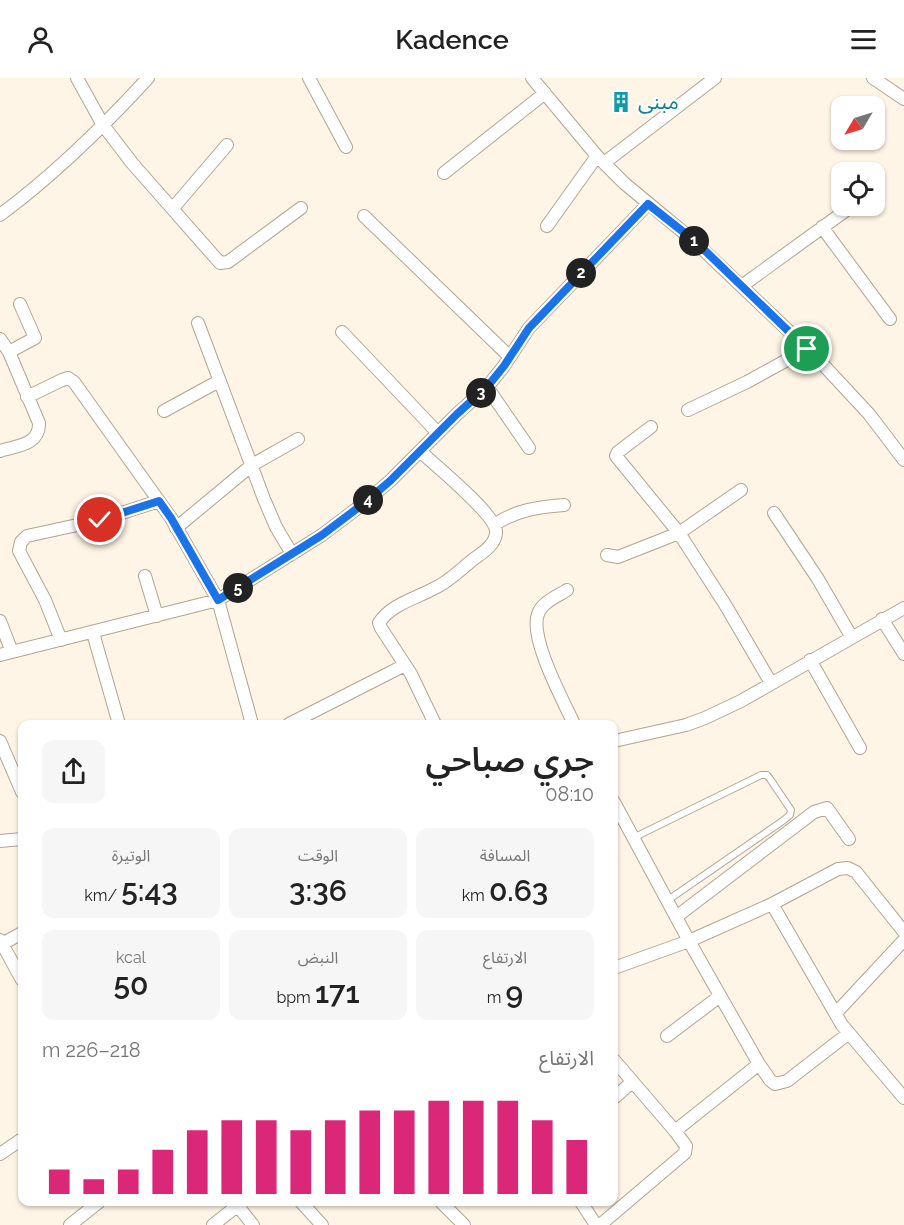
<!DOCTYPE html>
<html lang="ar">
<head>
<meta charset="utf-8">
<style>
  :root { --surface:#fff; --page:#f6f6f6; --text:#222; --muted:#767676; --accent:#db2777 }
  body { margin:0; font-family:Raleway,"Noto Sans Arabic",sans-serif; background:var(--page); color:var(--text); direction:rtl; height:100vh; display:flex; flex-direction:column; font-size:22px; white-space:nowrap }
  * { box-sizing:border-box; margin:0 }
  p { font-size:20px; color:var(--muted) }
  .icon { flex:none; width:33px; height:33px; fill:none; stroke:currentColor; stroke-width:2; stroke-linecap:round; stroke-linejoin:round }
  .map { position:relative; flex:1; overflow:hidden; direction:ltr }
  .side { position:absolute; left:18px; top:642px; width:600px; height:486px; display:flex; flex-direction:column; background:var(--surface); border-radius:12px; box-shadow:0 2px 4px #0004; direction:rtl }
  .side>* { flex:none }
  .needle { width:39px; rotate:232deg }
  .controls { position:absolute; left:831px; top:18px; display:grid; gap:12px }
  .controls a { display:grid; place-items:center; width:54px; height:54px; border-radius:12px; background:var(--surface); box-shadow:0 2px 4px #0004; font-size:30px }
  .pin { position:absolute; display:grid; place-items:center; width:51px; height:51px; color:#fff; margin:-26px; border:3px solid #fff; border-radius:50%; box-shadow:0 2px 6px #0007 }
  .km { position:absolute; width:30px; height:30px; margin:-15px; border-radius:50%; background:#222; color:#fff; font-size:16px; line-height:30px; text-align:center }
  .round { display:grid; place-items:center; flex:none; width:63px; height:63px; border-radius:12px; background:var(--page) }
  .overview { display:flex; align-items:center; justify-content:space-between; height:102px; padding:0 24px }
  h1 { font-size:33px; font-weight:600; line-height:45px }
  .stats { display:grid; grid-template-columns:repeat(3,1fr); gap:9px; height:102px; padding:6px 24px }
  .stats div { display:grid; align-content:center; border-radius:12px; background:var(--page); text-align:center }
  .stats b { font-size:30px; font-weight:600 }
  .stats small { font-size:16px; font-weight:400 }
  .stats p { font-size:16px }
  .chart { height:168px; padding:12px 24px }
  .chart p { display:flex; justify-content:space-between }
  .chart svg { width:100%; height:108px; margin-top:6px; stroke:var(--accent); stroke-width:6 }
  header { display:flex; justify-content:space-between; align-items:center; height:78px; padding:0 24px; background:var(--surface); font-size:27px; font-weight:600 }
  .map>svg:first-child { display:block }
</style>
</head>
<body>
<header><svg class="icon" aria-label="menu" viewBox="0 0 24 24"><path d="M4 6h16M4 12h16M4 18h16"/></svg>Kadence<svg class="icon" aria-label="person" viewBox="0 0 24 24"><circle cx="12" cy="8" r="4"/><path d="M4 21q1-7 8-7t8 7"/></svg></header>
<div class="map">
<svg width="904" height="1147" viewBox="0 0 904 1147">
  <rect width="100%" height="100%" fill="#fff5e6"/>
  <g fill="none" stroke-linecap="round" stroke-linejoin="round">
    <defs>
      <path id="lane" d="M 633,760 L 761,697 L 767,697 L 770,701 L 791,732 L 790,737 L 784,742 L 668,822"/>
      <path id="street" d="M 77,0 L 103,47 L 132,85 L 220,185 L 228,184 L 301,130
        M 309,0 L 346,69
        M 532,0 L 597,78 L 624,105 L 695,164 L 816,279 L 869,336 L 904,382
        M 873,0 L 904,21
        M 604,85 L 715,0
        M 444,95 L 545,15
        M 173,130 L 227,67
        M 0,137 C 54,97 103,49 148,0
        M 364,138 L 510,279
        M 547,148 L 597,78
        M 822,149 L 890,241
        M 743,207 L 852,128
        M 198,245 L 264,421 L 276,449 L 292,476
        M 342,254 L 438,355
        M 0,261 L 9,274 L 39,345 C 40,367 16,368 0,373
        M 9,274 L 35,260 L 20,226
        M 487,309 L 529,370
        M 27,319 L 62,302 L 68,300 L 74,304 L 171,440 L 218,522 L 252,646
        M 688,332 L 747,304 L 807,271
        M 164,333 L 219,303
        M 651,349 L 618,374 L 616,378 L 679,455 L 726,528 L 771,605
        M 421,374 C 435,387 495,436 496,453 C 497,467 480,476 470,484 C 459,493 447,505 433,511 C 416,520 390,527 379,545 L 381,550 L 411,596 L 435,646
        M 774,435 L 818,501 L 851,558
        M 494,447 C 516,432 538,429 564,427
        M 176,450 L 252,387 L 298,361
        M 607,477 L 618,479 L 679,455 L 741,412
        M 145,498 L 157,538
        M 567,512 C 558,518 542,524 538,536 C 529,560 563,622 574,646
        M 882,541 L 904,576
        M 0,543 L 12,574
        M 93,555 L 119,646
        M 61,562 L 45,522 L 19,473 L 21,464 L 27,458 L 100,442 L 159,423
        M 0,577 L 218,522 L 322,457 L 363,426 L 390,403 L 457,336 L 487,309 L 504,288 L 529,250 L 648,126
        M 810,582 L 860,670
        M 289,646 L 405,587
        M 0,663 L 22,714
        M 614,663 L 686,647 L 705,640 L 741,623 L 904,530
        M 614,724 L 689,863 L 759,986 L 770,1002 L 775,1006 L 787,1003 L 849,955
        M 0,763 L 22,761
        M 772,826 L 842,947 L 904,1020
        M 676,839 L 814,734 L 827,730 L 849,761
        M 0,862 L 22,902
        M 2,866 L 22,855
        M 614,890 L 689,863 L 772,826 L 838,791 L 848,790 L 856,794 L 904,854
        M 836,935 L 904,862
        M 667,958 L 720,918
        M 614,982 L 675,1053 L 759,986
        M 614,1020 L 632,1004
        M 0,1076 L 22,1061
        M 301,1124 L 322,1147
        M 441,1124 L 464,1147
        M 581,1124 L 596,1147
        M 237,1127 L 253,1147
        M 70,1147 L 99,1124
        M 213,1147 L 242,1124
        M 600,1147 L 685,1075 L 686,1068 L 675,1053"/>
    </defs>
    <use href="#lane" stroke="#b0a593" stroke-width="8"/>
    <use href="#street" stroke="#b0a593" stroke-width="14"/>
    <use href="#lane" stroke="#fff" stroke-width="6"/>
    <use href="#street" stroke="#fff" stroke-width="12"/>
  </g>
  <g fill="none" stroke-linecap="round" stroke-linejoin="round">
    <defs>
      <path id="route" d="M 100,442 L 159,423 L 171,440 L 218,522 L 322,457 L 363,426 L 390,403 L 457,336 L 487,309 L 504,288 L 529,250 L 648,126 L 696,164 L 807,271"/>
    </defs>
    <use href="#route" stroke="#fff" stroke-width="12"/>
    <use href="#route" stroke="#1a73e8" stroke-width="8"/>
  </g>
  <defs>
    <symbol id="building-bare" viewBox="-9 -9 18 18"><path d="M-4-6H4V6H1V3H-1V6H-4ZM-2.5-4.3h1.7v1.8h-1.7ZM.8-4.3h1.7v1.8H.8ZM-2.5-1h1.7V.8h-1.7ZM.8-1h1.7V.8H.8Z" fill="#0f9aa8" stroke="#fff" stroke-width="2.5" paint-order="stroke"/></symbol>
  </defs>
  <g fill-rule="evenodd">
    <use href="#building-bare" x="606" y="9" width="30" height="30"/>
  </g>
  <g text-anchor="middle" stroke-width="4.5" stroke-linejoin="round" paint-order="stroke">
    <g font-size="21" fill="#0d838f" stroke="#fff" text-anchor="start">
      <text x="638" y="31">مبنى</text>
    </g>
  </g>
</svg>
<div class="controls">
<a><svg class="needle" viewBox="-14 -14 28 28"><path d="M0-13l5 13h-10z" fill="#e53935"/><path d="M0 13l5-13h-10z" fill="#767676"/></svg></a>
<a><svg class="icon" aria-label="locate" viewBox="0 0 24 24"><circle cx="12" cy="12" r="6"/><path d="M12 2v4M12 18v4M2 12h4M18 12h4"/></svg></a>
</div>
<div class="pin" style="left:807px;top:271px;background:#1e9e55"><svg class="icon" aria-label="arrive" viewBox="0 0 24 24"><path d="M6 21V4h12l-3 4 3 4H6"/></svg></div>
<div class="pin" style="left:100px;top:442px;background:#d93025"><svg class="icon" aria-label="check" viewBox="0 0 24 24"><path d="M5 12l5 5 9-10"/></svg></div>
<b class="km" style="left:694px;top:163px">1</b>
<b class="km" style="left:581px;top:195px">2</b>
<b class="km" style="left:481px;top:315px">3</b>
<b class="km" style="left:368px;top:422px">4</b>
<b class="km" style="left:238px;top:510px">5</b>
<section class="side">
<div class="overview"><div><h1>جري صباحي</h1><p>08:10</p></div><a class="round"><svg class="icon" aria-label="share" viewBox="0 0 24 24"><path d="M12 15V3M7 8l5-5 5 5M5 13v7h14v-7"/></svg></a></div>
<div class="stats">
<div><p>المسافة</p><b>0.63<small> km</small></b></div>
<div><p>الوقت</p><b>3:36</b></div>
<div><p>الوتيرة</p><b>5:43<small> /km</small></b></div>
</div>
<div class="stats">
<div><p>الارتفاع</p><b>9<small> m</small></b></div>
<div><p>النبض</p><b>171<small> bpm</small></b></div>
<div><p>kcal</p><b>50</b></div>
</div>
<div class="chart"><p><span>الارتفاع</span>218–226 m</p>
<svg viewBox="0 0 160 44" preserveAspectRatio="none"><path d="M5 44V34M15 44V38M25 44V34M35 44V26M45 44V18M55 44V14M65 44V14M75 44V18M85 44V14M95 44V10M105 44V10M115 44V6M125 44V6M135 44V6M145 44V14M155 44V22"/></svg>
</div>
</section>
</div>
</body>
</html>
